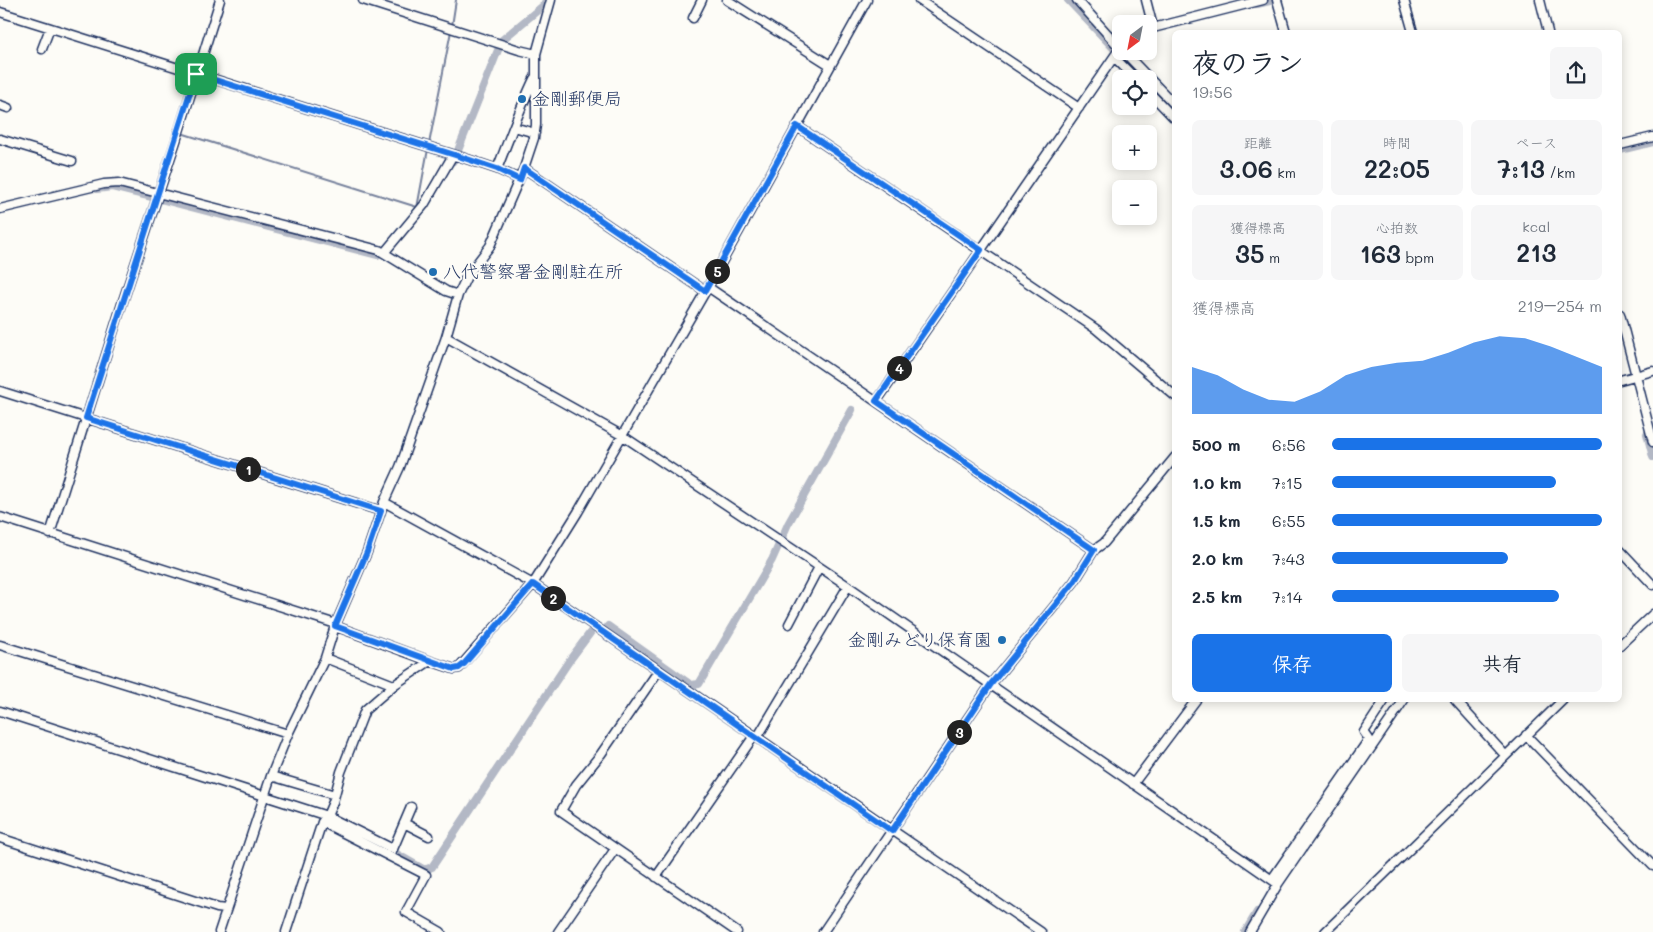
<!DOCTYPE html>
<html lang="ja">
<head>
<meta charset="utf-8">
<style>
  :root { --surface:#fff; --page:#f6f6f7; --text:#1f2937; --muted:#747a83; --accent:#1a73e8 }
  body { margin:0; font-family:Mali,"Klee One",sans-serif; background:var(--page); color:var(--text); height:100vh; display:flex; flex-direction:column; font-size:19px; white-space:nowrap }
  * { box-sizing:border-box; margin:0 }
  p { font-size:16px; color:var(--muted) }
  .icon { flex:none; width:28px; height:28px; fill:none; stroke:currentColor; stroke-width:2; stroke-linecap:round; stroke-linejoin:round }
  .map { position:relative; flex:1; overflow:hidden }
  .details { position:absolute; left:1172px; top:30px; width:450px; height:672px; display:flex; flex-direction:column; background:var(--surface); border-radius:8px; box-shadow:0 2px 12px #0003 }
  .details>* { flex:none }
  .needle { width:32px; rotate:212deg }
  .controls { position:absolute; left:1112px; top:15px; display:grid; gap:10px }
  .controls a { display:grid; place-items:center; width:45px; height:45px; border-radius:8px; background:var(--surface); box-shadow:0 2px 12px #0003; font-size:25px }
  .pin { position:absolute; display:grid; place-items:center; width:42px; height:42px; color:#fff; margin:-21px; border-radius:10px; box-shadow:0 2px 8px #0006 }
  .km { position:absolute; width:25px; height:25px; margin:-12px; border-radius:50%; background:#222; color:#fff; font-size:14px; line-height:25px; text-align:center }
  .round { display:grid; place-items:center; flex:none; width:52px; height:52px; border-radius:8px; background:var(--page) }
  .headline { display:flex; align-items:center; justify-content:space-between; height:85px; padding:0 20px }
  h1 { font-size:28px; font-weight:600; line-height:38px }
  .metrics { display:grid; grid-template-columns:repeat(3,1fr); gap:8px; height:85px; padding:5px 20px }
  .metrics div { display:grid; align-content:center; border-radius:8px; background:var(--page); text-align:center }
  .metrics b { font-size:25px; font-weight:600 }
  .metrics small { font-size:14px; font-weight:400 }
  .metrics p { font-size:14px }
  .chart { height:140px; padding:10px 20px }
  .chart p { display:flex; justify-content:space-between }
  .chart svg { width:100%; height:90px; margin-top:5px; fill:var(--accent); opacity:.7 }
  .action { display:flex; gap:10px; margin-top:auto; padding:10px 20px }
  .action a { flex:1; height:58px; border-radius:8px; background:var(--accent); color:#fff; font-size:20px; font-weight:600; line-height:58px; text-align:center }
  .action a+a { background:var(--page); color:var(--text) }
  ul { padding:0 20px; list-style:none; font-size:16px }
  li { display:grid; grid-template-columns:80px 60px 1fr; align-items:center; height:38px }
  li i { height:12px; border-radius:6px; background:var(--accent) }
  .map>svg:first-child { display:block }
</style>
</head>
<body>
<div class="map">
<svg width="1653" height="932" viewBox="0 0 1653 932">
  <rect width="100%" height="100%" fill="#fdfcf7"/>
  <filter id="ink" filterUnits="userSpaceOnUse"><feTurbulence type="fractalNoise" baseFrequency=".02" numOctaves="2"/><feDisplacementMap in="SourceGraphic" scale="10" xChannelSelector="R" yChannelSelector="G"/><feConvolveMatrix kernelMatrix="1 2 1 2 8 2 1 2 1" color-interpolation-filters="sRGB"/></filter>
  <g filter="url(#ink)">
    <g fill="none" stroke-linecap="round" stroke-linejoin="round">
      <path stroke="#76819c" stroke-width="2" d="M 452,26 L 456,0
        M 181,133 L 417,207
        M 429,144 L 451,31
        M 417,208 L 428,149"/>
      <path stroke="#b3b8c5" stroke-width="8" d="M 1068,0 L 1143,79
        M 1257,4 L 1274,0
        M 1149,85 L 1175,112
        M 1620,150 L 1653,142
        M 453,161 L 457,153 L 502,40 L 544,5 L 546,0
        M 97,189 L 112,187 L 152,197
        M 160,199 L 377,255
        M 1647,434 L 1653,457
        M 608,626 L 691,685 L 699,684 L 772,560 L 788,524 L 852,410
        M 386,848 L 423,869 L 427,869 L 432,867 L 569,661 L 593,629
        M 1245,932 L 1257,912"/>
      <defs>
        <path id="minor" d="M 363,0 L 519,50 L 536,54
          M 727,0 L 830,65
          M 919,0 L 1079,108
          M 1077,0 L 1121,49
          M 1146,0 L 1153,27
          M 1277,0 L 1286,32
          M 1404,0 L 1413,32
          M 1540,0 L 1548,32
          M 0,12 L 455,155 L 497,169 L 519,179
          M 693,18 L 702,0
          M 1149,29 L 1263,0
          M 42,49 L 50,28
          M 1123,51 L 1175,105
          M 1114,57 L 1136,79
          M 1149,92 L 1175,119
          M 0,105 L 8,108
          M 797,126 L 1096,329 L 1175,396
          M 514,127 L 535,133
          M 0,139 L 72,161
          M 1620,145 L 1653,137
          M 524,168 L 705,291
          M 497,169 C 509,139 520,108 534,79
          M 0,209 L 104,184 L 119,183 L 379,250 L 446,291 L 458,295
          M 384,253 L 424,205 L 453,155
          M 708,287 L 1094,550
          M 1620,314 L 1653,442
          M 446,337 L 623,436 L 848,586 L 1278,884
          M 1620,380 L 1653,371
          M 0,391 L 381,511
          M 877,401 L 1120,48
          M 384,502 L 533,584 L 1041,932
          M 0,517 L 336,624
          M 50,534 L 122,304 L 176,141 L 220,0
          M 1620,550 L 1653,585
          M 789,624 L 819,567
          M 335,626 L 430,661
          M 0,645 L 288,734
          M 1620,645 L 1653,614
          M 325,658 L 394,685
          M 659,670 L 601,754 L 576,785 L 561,811 L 737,932
          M 1455,700 L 1505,755
          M 0,711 L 327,816 L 333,802 L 341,772 L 365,710 L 394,685 L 430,661 L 454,669 L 459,668 L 533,584 L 578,512 L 708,287 L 867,0
          M 1526,735 L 1653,866
          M 757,738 L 848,586
          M 271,776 L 335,795
          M 1133,784 L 1196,700
          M 322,822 L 426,875 L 406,912 L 441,932
          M 404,823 L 429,836
          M 0,838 L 217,908 L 226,909
          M 656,877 L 754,736
          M 1272,879 L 1369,739 L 1364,732 L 1385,700
          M 219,932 L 271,776 L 288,734 L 325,658 L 335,626 L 367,552 L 384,502 L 400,467 L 446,337 L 458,295 L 467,276 L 490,246 L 524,168 L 534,138 L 536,125 L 536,54 L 551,0
          M 286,932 L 322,822 L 327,816 L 393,849 L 411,807
          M 558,932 L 615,849
          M 823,932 L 991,684 L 1074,582 L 1094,550 L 1104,543 L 1175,457
          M 1250,932 L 1278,884 L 1404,700
          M 1325,932 L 1563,700"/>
      </defs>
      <use href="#minor" stroke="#1b2f5e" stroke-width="11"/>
      <use href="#minor" stroke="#fdfcf7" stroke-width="8"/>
    </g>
  </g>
  <g fill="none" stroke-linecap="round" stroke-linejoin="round" filter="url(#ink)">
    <defs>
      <path id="route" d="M 196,74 L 455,155 L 497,169 L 520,180 L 524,168 L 705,291 L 797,126 L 981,250 L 876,401 L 1094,550 L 1074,582 L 991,684 L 892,831 L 533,584 L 464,664 L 459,668 L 454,669 L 335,626 L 367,552 L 381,511 L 86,418 Z"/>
    </defs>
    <use href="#route" stroke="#fff" stroke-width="10"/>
    <use href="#route" stroke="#1a73e8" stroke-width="6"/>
  </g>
  <g fill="#1f6fb2" stroke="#fdfcf7" stroke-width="2">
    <circle cx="522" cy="99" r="5"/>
    <circle cx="433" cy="272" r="5"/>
    <circle cx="1002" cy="640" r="5"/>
  </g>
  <g text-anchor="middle" stroke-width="4" stroke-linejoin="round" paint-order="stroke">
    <g font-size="18" fill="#1b2f5e" stroke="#fdfcf7" text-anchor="start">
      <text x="532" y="105">金剛郵便局</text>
      <text x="443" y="278">八代警察署金剛駐在所</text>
      <text x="992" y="646" text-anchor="end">金剛みどり保育園</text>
    </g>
  </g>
</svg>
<div class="controls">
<a><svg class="needle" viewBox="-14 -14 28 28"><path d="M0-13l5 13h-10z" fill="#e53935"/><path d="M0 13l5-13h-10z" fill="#747a83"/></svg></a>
<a><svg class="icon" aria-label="locate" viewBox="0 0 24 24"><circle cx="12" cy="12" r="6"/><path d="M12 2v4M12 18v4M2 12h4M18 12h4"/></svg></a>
<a>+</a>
<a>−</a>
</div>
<div class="pin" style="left:196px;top:74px;background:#1e9e55"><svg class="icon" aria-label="arrive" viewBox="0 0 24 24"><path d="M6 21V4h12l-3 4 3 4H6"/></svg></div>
<b class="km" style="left:248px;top:469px">1</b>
<b class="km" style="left:553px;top:598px">2</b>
<b class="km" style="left:959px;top:732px">3</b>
<b class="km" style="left:899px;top:368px">4</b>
<b class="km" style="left:717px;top:271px">5</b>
<section class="details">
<div class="headline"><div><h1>夜のラン</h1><p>19:56</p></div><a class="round"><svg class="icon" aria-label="share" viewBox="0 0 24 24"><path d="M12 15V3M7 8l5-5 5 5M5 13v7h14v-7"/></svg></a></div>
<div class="metrics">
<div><p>距離</p><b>3.06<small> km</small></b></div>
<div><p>時間</p><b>22:05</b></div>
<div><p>ペース</p><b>7:13<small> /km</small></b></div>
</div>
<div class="metrics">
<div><p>獲得標高</p><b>35<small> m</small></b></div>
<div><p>心拍数</p><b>163<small> bpm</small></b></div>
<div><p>kcal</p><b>213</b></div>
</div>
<div class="chart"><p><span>獲得標高</span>219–254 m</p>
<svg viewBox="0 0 160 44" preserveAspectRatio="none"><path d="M0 44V21L10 25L20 32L30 37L40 38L50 33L60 25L70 21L80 19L90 18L100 14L110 9L120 6L130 7L140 11L150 16L160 21V44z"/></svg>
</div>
<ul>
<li><b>500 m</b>6:56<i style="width:100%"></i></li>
<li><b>1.0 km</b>7:15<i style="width:83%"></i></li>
<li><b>1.5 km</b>6:55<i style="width:100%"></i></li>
<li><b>2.0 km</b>7:43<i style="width:65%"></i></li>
<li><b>2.5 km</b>7:14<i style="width:84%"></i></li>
</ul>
<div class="action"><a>保存</a><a>共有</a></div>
</section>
</div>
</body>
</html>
